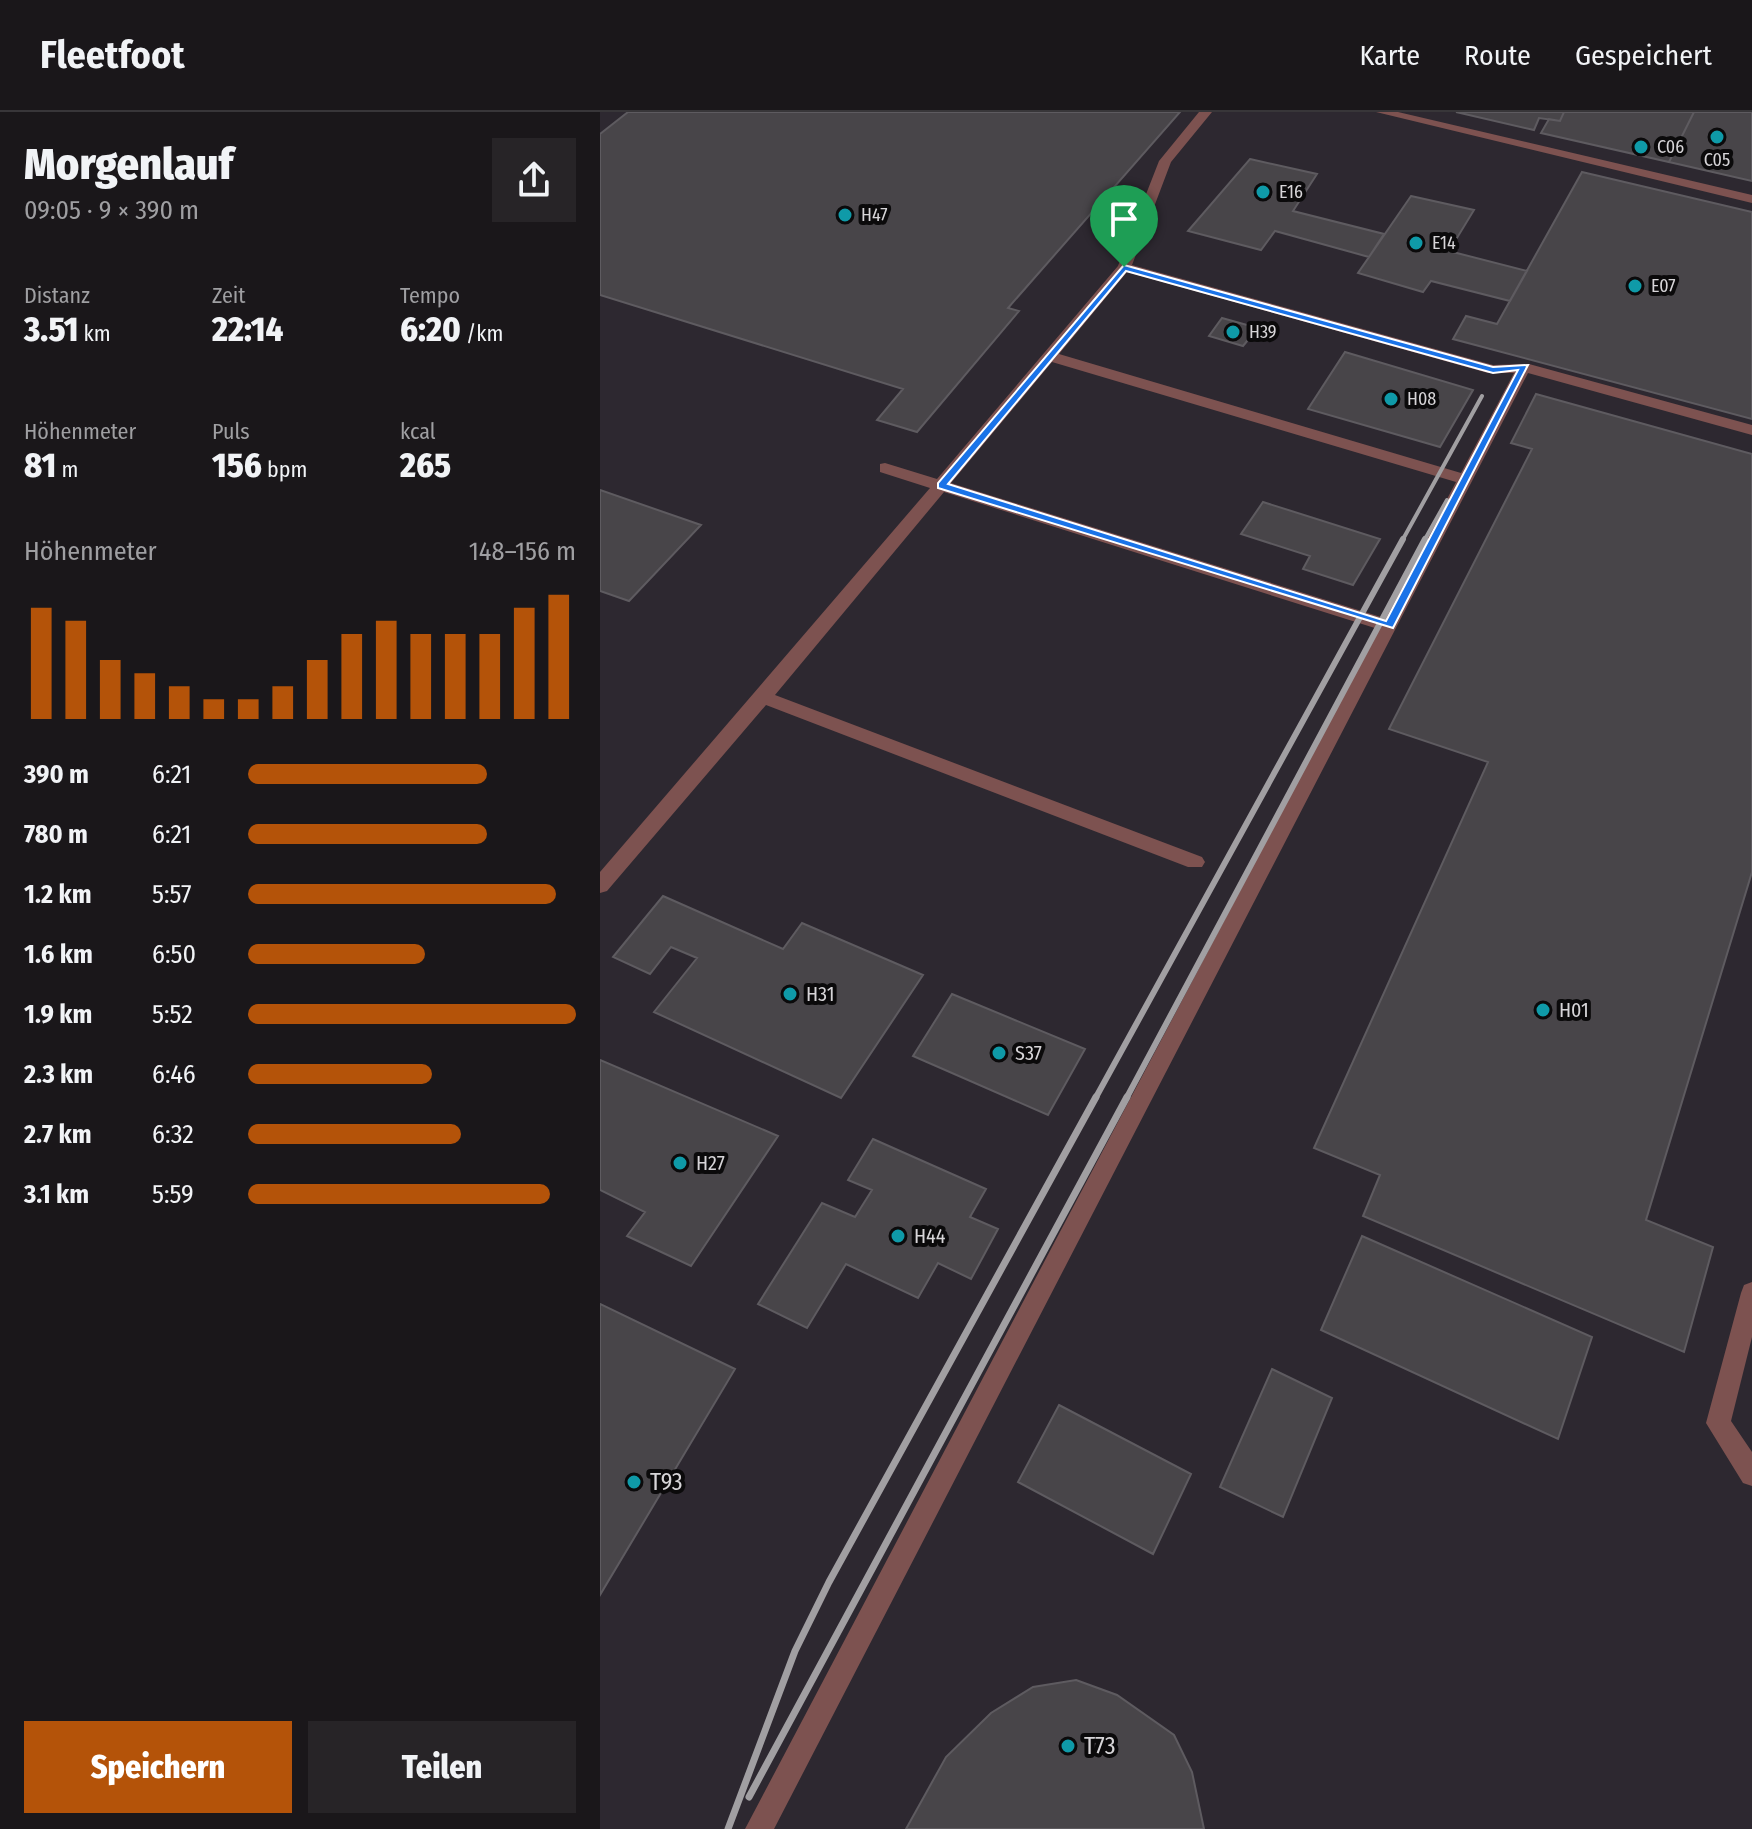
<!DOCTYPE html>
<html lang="de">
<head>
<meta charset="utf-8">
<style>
  :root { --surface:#1a171a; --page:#272427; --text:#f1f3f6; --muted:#9f9fa2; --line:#383639; --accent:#b45309 }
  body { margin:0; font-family:"Fira Sans Condensed",sans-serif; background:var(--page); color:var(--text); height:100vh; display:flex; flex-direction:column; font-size:30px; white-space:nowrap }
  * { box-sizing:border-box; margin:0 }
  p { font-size:26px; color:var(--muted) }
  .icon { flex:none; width:44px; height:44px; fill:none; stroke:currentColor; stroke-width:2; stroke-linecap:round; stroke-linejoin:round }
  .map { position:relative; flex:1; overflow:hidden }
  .panel { display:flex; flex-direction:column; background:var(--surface); width:600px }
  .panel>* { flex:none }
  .pin { position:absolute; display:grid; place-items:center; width:68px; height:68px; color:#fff; margin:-82px -34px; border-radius:50% 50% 50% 0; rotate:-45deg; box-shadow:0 0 8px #0007 }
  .pin .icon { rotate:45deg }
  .round { display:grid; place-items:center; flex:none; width:84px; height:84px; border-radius:0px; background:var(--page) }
  .overview { display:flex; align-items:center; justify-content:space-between; height:136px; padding:0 24px }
  h1 { font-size:44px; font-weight:800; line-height:60px }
  .stats { display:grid; grid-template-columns:repeat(3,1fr); gap:12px; height:136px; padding:8px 24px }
  .stats div { display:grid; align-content:center }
  .stats b { font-size:34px; font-weight:800 }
  .stats small { font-size:22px; font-weight:400 }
  .stats p { font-size:22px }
  .chart { height:224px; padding:16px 24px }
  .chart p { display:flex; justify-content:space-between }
  .chart svg { width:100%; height:144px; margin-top:8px; stroke:var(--accent); stroke-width:6 }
  .button { display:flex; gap:16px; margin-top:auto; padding:16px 24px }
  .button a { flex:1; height:92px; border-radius:0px; background:var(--accent); color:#fff; font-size:32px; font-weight:800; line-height:92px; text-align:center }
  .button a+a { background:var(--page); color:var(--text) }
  ul { padding:0 24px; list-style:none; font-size:26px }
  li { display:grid; grid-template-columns:128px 96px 1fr; align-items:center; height:60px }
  li i { height:20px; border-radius:10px; background:var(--accent) }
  header { display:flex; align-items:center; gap:48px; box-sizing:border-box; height:112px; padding:0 40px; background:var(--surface); border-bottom:2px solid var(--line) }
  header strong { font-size:38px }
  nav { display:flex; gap:44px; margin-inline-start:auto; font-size:28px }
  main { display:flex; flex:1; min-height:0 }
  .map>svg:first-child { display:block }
</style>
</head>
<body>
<header>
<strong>Fleetfoot</strong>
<nav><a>Karte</a><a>Route</a><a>Gespeichert</a></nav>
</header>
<main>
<section class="panel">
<div class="overview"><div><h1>Morgenlauf</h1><p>09:05 · 9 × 390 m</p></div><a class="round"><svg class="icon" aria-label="share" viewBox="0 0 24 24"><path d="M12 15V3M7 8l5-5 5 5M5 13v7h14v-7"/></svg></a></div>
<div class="stats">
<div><p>Distanz</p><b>3.51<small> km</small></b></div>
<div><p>Zeit</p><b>22:14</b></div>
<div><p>Tempo</p><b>6:20<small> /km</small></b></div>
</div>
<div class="stats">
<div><p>Höhenmeter</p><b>81<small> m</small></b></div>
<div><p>Puls</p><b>156<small> bpm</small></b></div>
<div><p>kcal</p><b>265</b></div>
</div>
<div class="chart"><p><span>Höhenmeter</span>148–156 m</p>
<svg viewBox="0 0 160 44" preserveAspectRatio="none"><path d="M5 44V10M15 44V14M25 44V26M35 44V30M45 44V34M55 44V38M65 44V38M75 44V34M85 44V26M95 44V18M105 44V14M115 44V18M125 44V18M135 44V18M145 44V10M155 44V6"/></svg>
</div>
<ul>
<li><b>390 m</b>6:21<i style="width:73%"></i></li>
<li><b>780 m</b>6:21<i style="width:73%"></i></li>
<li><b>1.2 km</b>5:57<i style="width:94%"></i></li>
<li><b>1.6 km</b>6:50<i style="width:54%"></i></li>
<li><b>1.9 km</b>5:52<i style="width:100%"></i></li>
<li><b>2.3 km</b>6:46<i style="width:56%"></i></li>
<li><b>2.7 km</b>6:32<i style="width:65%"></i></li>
<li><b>3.1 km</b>5:59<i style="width:92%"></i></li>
</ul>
<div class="button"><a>Speichern</a><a>Teilen</a></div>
</section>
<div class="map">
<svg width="1152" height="1717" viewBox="0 0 1152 1717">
  <rect width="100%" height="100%" fill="#221f23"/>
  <path fill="#2d2830" d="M 0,0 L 1152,0 L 1152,1717 L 0,1717 Z"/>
  <path fill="#484549" stroke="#5e5b60" stroke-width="2" d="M 28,0 L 580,0 L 408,196 L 419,199 L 317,320 L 277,308 L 303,277 L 0,183 L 0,22 Z
    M 856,0 L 964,0 L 960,9 L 939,6 L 934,18 Z
    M 964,0 L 1094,0 L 1069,50 L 941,21 L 949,7 L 960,9 Z
    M 1094,0 L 1152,0 L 1152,69 L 1069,50 Z
    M 650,47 L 717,62 L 693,99 L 784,122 L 769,145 L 675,119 L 661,138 L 588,119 Z
    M 982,60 L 1152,100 L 1152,307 L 853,227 L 866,204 L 897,212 Z
    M 811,84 L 874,98 L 849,139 L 927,159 L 910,189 L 831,169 L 823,180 L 758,161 Z
    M 622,206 L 658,216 L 643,234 L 609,224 Z
    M 745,240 L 873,278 L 840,335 L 708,297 Z
    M 936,282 L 1152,342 L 1152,760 L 1046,1108 L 1113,1135 L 1084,1240 L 763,1104 L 780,1063 L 714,1036 L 888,650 L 789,617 L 932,337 L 911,331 Z
    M 0,378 L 101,413 L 29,489 L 0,479 Z
    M 663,390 L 780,427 L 753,473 L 703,457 L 710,444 L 641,422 Z
    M 63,784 L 183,837 L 202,811 L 323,863 L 241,986 L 54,900 L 97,846 L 71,835 L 50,862 L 13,845 Z
    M 352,882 L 485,937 L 448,1003 L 313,944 Z
    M 0,948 L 178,1024 L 91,1154 L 27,1124 L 45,1100 L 0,1078 Z
    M 273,1027 L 386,1077 L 370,1105 L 398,1117 L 371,1167 L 338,1151 L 318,1186 L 246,1152 L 207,1216 L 158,1192 L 222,1091 L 255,1105 L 272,1078 L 248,1068 Z
    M 762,1124 L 992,1225 L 958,1327 L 721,1218 Z
    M 0,1192 L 135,1257 L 0,1483 Z
    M 672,1257 L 732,1286 L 683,1405 L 620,1375 Z
    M 459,1293 L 591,1362 L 553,1442 L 418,1370 Z
    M 476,1568 L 517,1583 L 574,1623 L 592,1660 L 604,1717 L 306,1717 L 346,1645 L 391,1601 L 433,1575 Z"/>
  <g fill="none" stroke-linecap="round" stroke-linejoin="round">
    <path fill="#7d5250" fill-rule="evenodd" d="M 599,0 L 612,0 L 571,50 L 532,153 L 893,253 L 929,252 L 1152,313 L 1152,323 L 928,261 L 174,1717 L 145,1717 L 778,517 L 344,380 L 175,583 L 602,745 L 605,750 L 602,755 L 588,755 L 166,593 L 7,779 L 0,781 L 0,760 L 330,376 L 280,360 L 280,352 L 285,351 L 337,367 L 518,154 L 559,49 ZM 527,160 L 888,261 L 914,261 L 861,361 L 459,242 ZM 452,250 L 856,370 L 784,506 L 351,371 Z
      M 776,0 L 798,0 L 1152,83 L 1152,91 Z
      M 1152,1170 L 1152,1225 L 1131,1309 L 1152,1340 L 1152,1374 L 1143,1371 L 1106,1311 L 1141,1181 L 1144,1173 Z"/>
    <path stroke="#a19fa2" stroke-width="4" d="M 802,429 L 882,284
      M 824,429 L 847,388"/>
    <path stroke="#a19fa2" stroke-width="6" d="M 495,987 L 803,427
      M 526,987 L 825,427"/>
    <path stroke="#a19fa2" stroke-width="7" d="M 149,1685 L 527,985
      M 128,1717 L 195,1539 L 229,1470 L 496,985"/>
  </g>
  <path fill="#1a73e8" stroke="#fff" stroke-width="2" fill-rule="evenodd" d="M 524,153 L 893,255 L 928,253 L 793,516 L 338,376 L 338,371 ZM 526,159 L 893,261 L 918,258 L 786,509 L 348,372 Z"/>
  <g fill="#0f9aa8" stroke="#0b0a0b" stroke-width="3">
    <circle cx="1117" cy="25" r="8"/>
    <circle cx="1041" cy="35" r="8"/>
    <circle cx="663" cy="80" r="8"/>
    <circle cx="245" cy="103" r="8"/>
    <circle cx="816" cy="131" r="8"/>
    <circle cx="1035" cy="174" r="8"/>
    <circle cx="633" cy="220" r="8"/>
    <circle cx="791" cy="287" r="8"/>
    <circle cx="190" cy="882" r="8"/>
    <circle cx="943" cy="898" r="8"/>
    <circle cx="399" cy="941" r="8"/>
    <circle cx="80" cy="1051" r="8"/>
    <circle cx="298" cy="1124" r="8"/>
    <circle cx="34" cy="1370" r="8"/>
    <circle cx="468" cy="1634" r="8"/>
  </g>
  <g text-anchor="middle" stroke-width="8" stroke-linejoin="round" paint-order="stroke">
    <g font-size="18" fill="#d7d5d8" stroke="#0b0a0b" text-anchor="start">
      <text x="1057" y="41">C06</text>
      <text x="1117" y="54" text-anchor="middle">C05</text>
      <text x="679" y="86">E16</text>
      <text x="261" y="109">H47</text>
      <text x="832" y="137">E14</text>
      <text x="1051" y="180">E07</text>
      <text x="649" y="226">H39</text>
      <text x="807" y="293">H08</text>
    </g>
    <g font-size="20" fill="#d7d5d8" stroke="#0b0a0b" text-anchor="start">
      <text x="206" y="889">H31</text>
      <text x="959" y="905">H01</text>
      <text x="415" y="948">S37</text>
      <text x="96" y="1058">H27</text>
      <text x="314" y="1131">H44</text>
    </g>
    <g font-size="24" fill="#d7d5d8" stroke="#0b0a0b" text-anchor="start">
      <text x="50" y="1378">T93</text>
      <text x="484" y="1642">T73</text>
    </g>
  </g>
</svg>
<div class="pin" style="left:524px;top:155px;background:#1e9e55"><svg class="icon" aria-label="arrive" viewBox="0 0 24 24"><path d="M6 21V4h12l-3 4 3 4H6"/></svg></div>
</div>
</main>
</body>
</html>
